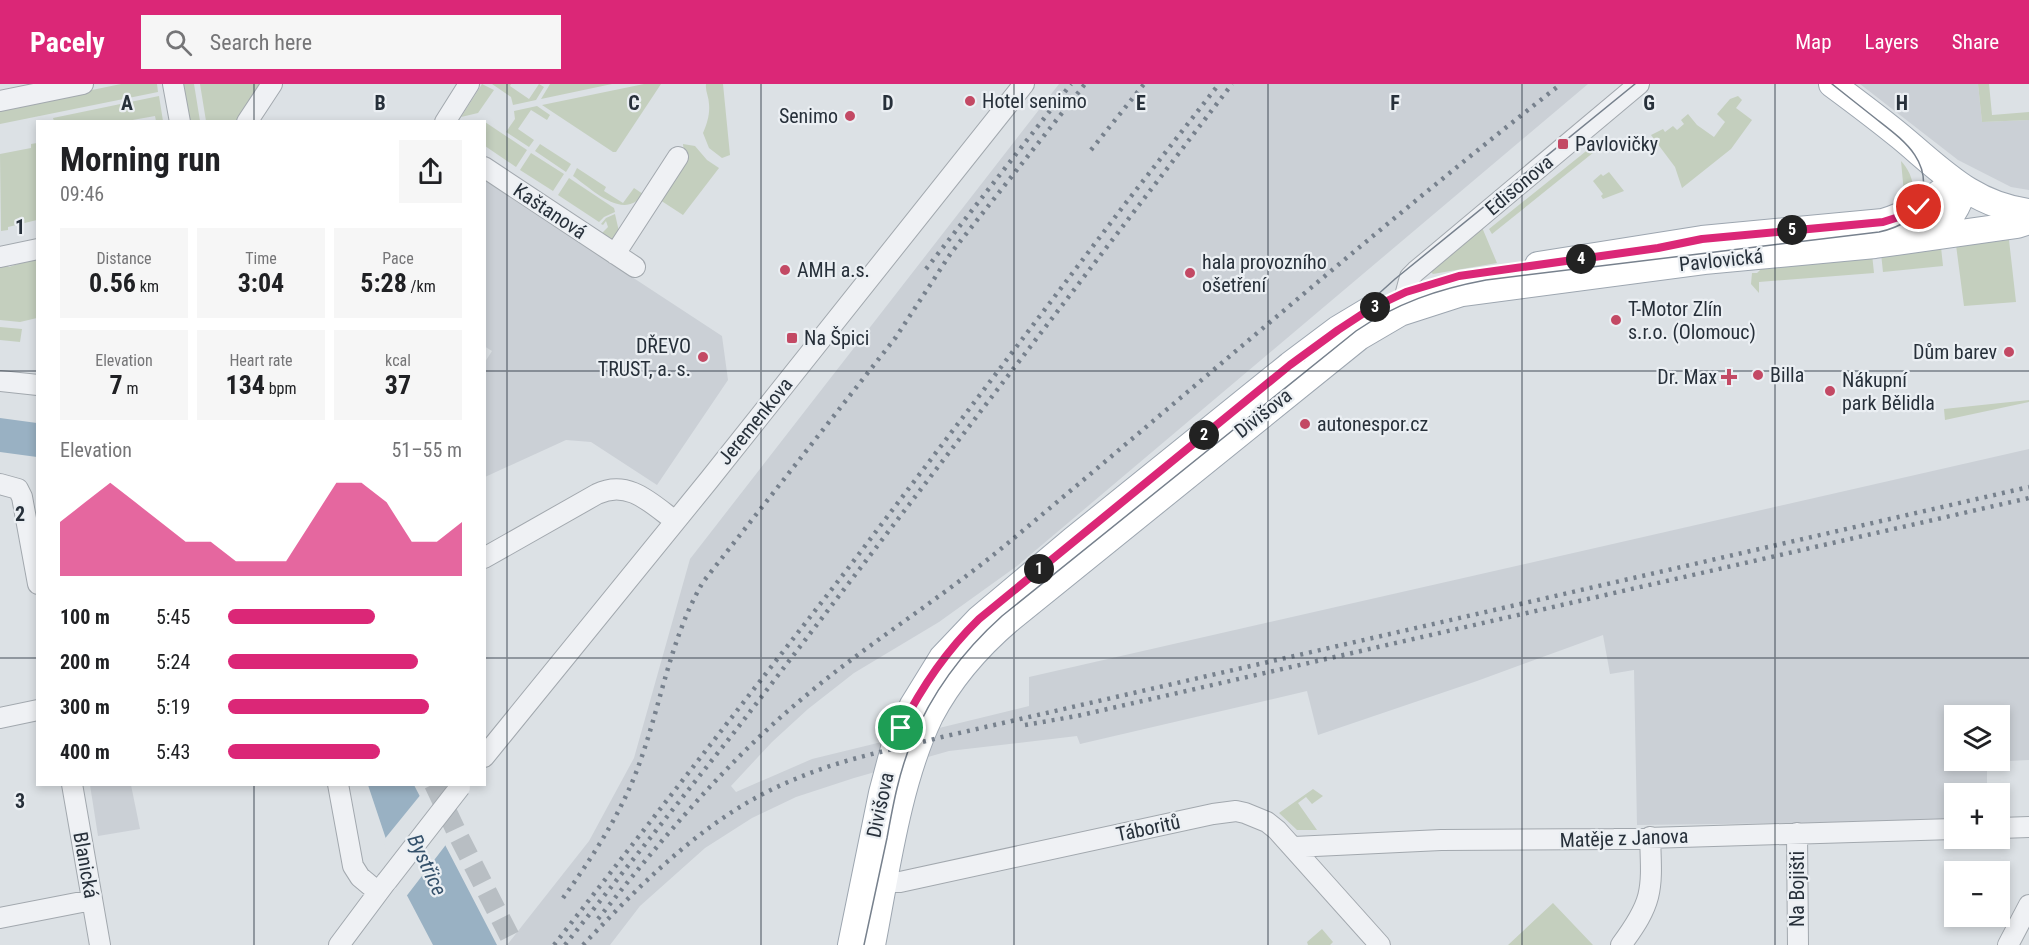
<!DOCTYPE html>
<html lang="en">
<head>
<meta charset="utf-8">
<style>
  :root { --surface:#fff; --page:#f6f6f6; --text:#202124; --muted:#757577; --accent:#db2777 }
  body { margin:0; font-family:"Roboto Condensed",sans-serif; background:var(--page); color:var(--text); height:100vh; display:flex; flex-direction:column; font-size:22px; white-space:nowrap }
  * { box-sizing:border-box; margin:0 }
  p { font-size:20px; color:var(--muted) }
  .icon { flex:none; width:33px; height:33px; fill:none; stroke:currentColor; stroke-width:2; stroke-linecap:round; stroke-linejoin:round }
  .map { position:relative; flex:1; overflow:hidden }
  .panel { position:absolute; left:36px; top:36px; width:450px; height:666px; display:flex; flex-direction:column; background:var(--surface); border-radius:0px; box-shadow:0 3px 9px #0003 }
  .panel>* { flex:none }
  .tools { position:absolute; left:1944px; top:621px; display:grid; gap:12px }
  .tools a { display:grid; place-items:center; width:66px; height:66px; border-radius:0px; background:var(--surface); box-shadow:0 3px 9px #0003; font-size:30px }
  .pin { position:absolute; display:grid; place-items:center; width:51px; height:51px; color:#fff; margin:-26px; border:3px solid #fff; border-radius:50%; box-shadow:0 2px 6px #0007 }
  .km { position:absolute; width:30px; height:30px; margin:-15px; border-radius:50%; background:#222; color:#fff; font-size:16px; line-height:30px; text-align:center }
  .round { display:grid; place-items:center; flex:none; width:63px; height:63px; border-radius:0px; background:var(--page) }
  .summary { display:flex; align-items:center; justify-content:space-between; height:102px; padding:0 24px }
  h1 { font-size:33px; font-weight:700; line-height:45px }
  .metrics { display:grid; grid-template-columns:repeat(3,1fr); gap:9px; height:102px; padding:6px 24px }
  .metrics div { display:grid; align-content:center; border-radius:0px; background:var(--page); text-align:center }
  .metrics b { font-size:26px; font-weight:700 }
  .metrics small { font-size:16px; font-weight:400 }
  .metrics p { font-size:16px }
  .chart { height:168px; padding:12px 24px }
  .chart p { display:flex; justify-content:space-between }
  .chart svg { width:100%; height:108px; margin-top:6px; fill:var(--accent); opacity:.7 }
  ul { padding:0 24px; list-style:none; font-size:20px }
  li { display:grid; grid-template-columns:96px 72px 1fr; align-items:center; height:45px }
  li i { height:15px; border-radius:8px; background:var(--accent) }
  header { display:flex; align-items:center; gap:36px; box-sizing:border-box; height:84px; padding:0 30px; background:var(--accent); color:#fff }
  header strong { font-size:28px }
  nav { display:flex; gap:33px; margin-inline-start:auto; font-size:21px }
  .search { width:420px; height:54px; background:var(--page); display:flex; align-items:center; gap:15px; box-sizing:border-box; padding:0 21px; border-radius:0px; color:var(--muted); font-size:22px }
  .map>svg:first-child { display:block }
</style>
</head>
<body>
<header>
<strong>Pacely</strong>
<div class="search"><svg class="icon" aria-label="search" viewBox="0 0 24 24"><circle cx="10" cy="10" r="6"/><path d="M15 15l6 6"/></svg>Search here</div>
<nav><a>Map</a><a>Layers</a><a>Share</a></nav>
</header>
<div class="map">
<svg width="2029" height="861" viewBox="0 0 2029 861">
  <rect width="100%" height="100%" fill="#dce1e5"/>
  <path fill="#cbd0d6" fill-rule="evenodd" d="M 1059,0 L 1588,0 L 1017,482 L 939,538 L 854,589 L 808,625 L 772,658 L 731,702 L 736,708 L 812,675 L 1029,622 L 1029,593 L 2029,365 L 2029,676 L 1987,678 L 1987,709 L 1954,710 L 1954,737 L 1637,741 L 1634,586 L 1610,590 L 1603,551 L 1477,597 L 1318,651 L 1307,607 L 1080,660 L 1077,652 L 949,667 L 854,694 L 796,713 L 752,734 L 705,764 L 640,822 L 610,861 L 507,861 L 589,757 L 634,674 L 690,475 ZM 1954,632 L 2000,632 L 2000,676 L 1954,676 Z
    M 1860,0 L 1978,0 L 1982,38 L 2029,36 L 2029,106 L 2011,103 L 1958,76 Z
    M 484,96 L 722,252 L 728,296 L 657,401 L 591,358 L 566,356 L 485,393 L 485,278 L 492,267 L 484,262 Z
    M 90,701 L 131,701 L 140,745 L 98,752 Z"/>
  <path fill="#c4cfbe" d="M 121,0 L 157,0 L 158,8 L 0,40 L 0,25 Z
    M 183,0 L 194,0 L 200,37 L 190,37 Z
    M 200,0 L 267,0 L 242,38 L 206,37 Z
    M 482,0 L 494,6 L 478,29 L 461,33 Z
    M 492,0 L 511,0 L 510,2 L 529,15 L 539,0 L 544,3 L 536,16 L 513,21 L 511,13 Z
    M 550,0 L 612,0 L 541,15 Z
    M 644,0 L 661,0 L 616,68 L 613,68 L 542,21 Z
    M 706,0 L 723,0 L 730,71 L 722,74 L 709,64 L 703,49 C 707,40 710,30 709,20 C 709,13 705,7 706,0 Z
    M 1978,0 L 1989,0 L 1992,31 L 2029,28 L 2029,36 L 1982,38 Z
    M 159,12 L 163,37 L 156,37 L 155,32 L 127,37 L 54,37 L 53,34 Z
    M 1738,12 L 1742,16 L 1736,24 L 1752,36 L 1731,65 L 1682,104 L 1675,83 L 1651,51 L 1663,45 L 1665,48 L 1673,42 L 1677,46 L 1684,40 L 1681,36 L 1688,30 L 1697,41 L 1714,53 L 1725,38 L 1717,30 L 1730,15 Z
    M 537,22 L 550,31 L 547,36 L 531,26 L 518,45 L 534,56 L 529,63 L 506,48 L 515,35 L 514,27 Z
    M 485,38 L 527,66 L 516,83 L 485,62 Z
    M 37,59 L 37,136 L 8,143 L 8,146 L 1,147 L 0,70 L 31,64 L 31,60 Z
    M 540,60 L 571,80 L 566,88 L 535,67 Z
    M 683,60 L 695,62 L 707,76 L 719,84 L 683,131 L 660,116 L 685,78 Z
    M 1590,64 L 1594,68 L 1492,150 L 1489,145 Z
    M 531,69 L 564,90 L 553,107 L 520,86 Z
    M 1901,77 C 1912,89 1919,108 1905,120 Z
    M 577,84 L 606,103 L 604,107 L 623,119 L 634,104 L 643,110 C 624,138 592,105 573,92 Z
    M 1609,88 L 1624,107 L 1603,115 L 1601,112 L 1603,110 L 1593,97 L 1601,90 L 1603,92 Z
    M 569,94 L 614,124 L 615,128 L 604,133 L 599,138 L 558,111 Z
    M 615,130 L 620,152 L 610,157 L 601,150 L 608,143 L 606,137 L 603,141 L 601,140 L 606,134 Z
    M 1481,141 L 1497,179 L 1433,190 L 1430,187 Z
    M 2009,156 L 2016,218 L 1964,222 L 1956,161 Z
    M 1941,163 L 1943,182 L 1883,188 L 1881,169 Z
    M 1872,170 L 1874,189 L 1759,198 L 1759,209 L 1751,200 L 1752,189 L 1757,189 L 1762,184 Z
    M 37,172 L 37,234 L 20,238 L 0,236 L 0,180 L 5,179 L 9,183 L 18,180 L 20,176 Z
    M 0,243 L 22,245 L 20,258 L 0,256 Z
    M 2029,316 L 2029,318 L 1945,336 L 1944,325 Z
    M 1313,705 L 1323,712 L 1312,720 L 1306,713 L 1298,719 L 1317,746 L 1297,746 L 1279,729 Z
    M 1553,819 L 1593,861 L 1508,861 Z
    M 1322,845 L 1333,858 L 1330,861 L 1308,861 L 1307,858 Z"/>
  <path fill="#99b1c3" d="M 0,334 L 37,339 L 37,373 L 0,368 Z
    M 368,701 L 414,701 L 497,861 L 433,861 L 401,800 Z"/>
  <path fill="#dce1e5" d="M 422,709 L 431,729 L 448,758 L 405,814 L 398,801 L 383,757 Z"/>
  <g fill="none" stroke-linecap="round" stroke-linejoin="round">
    <path stroke="#b8bec3" stroke-width="20" stroke-dasharray="20 10" stroke-linecap="butt" d="M 434,700 L 457,749 L 514,861"/>
    <defs>
      <path id="minor" d="M 173,0 L 180,38
        M 0,17 L 83,0
        M 247,38 L 272,0
        M 445,38 L 469,0
        M 484,83 L 635,183
        M 615,170 L 678,73
        M 0,173 L 38,165
        M 1406,208 L 1410,193 L 1416,187 L 1639,0
        M 0,297 L 38,301
        M 0,400 L 18,405 L 22,413 L 38,500
        M 484,474 L 597,410 C 628,395 651,419 675,437
        M 0,634 L 38,626
        M 484,673 L 709,396 L 1024,0
        M 72,700 L 100,861
        M 338,700 L 353,782 L 360,793 L 378,808
        M 2000,744 L 2029,743
        M 1797,749 L 1798,861
        M 1294,763 L 1441,756 L 1614,755 L 1954,745
        M 871,794 L 890,798 L 900,798 L 1213,730 L 1236,727 L 1245,729 L 1267,738 L 1277,746 L 1380,861
        M 0,834 L 92,816
        M 339,861 L 386,798
        M 1621,861 C 1654,817 1652,806 1650,753
        M 2008,861 L 2029,821"/>
      <path id="major" d="M 1832,0 C 1855,17 1879,35 1901,53 C 1942,87 1973,121 2029,128
        M 1921,146 C 1949,141 1955,130 1964,105
        M 1538,181 L 1702,155 L 1883,138 C 1910,130 1931,115 1954,99
        M 851,861 L 882,709 L 894,664 L 913,621 L 942,574 L 979,535 L 1073,456 L 1290,281 L 1338,245 L 1373,224
        M 872,861 C 886,789 898,698 930,632 C 950,594 979,561 1011,534 L 1359,253 L 1400,229 L 1462,209 L 1704,177 L 1875,161 L 2017,141 L 2029,137"/>
    </defs>
    <use href="#minor" stroke="#a2a8ae" stroke-width="22"/>
    <use href="#major" stroke="#9da6b0" stroke-width="28"/>
    <use href="#minor" stroke="#eff1f4" stroke-width="20"/>
    <use href="#major" stroke="#fff" stroke-width="26"/>
    <path stroke="#77818d" stroke-width="1.5" d="M 1304,277 L 1395,195 L 1635,0
      M 864,861 C 872,825 879,790 887,754 C 893,721 899,688 912,657 C 932,608 963,567 1002,532 L 1356,247 C 1397,219 1438,205 1486,196 L 1879,148 C 1897,144 1916,136 1921,117 C 1933,76 1903,56 1875,34 C 1861,23 1846,11 1832,0"/>
    <path stroke="#77818d" stroke-width="4.5" stroke-dasharray="3 6" stroke-linecap="butt" d="M 1091,66 L 1144,0
      M 926,185 L 1071,0
      M 1025,641 L 1077,632 L 2029,414
      M 563,814 C 594,771 624,725 641,675 C 662,615 671,553 703,498 L 896,253 L 951,169 L 1085,0
      M 598,835 C 661,756 725,679 803,614 C 868,559 942,514 1008,459 C 1192,306 1373,147 1561,0
      M 554,861 L 846,487 L 1125,120 L 1219,0
      M 565,861 L 736,646 L 1232,0
      M 583,861 C 644,797 709,730 793,696 C 841,675 891,666 942,653 L 2029,403"/>
    <defs>
      <path id="minor-bridge" d="M 387,797 L 460,703"/>
    </defs>
    <use href="#minor-bridge" stroke="#a2a8ae" stroke-width="22" stroke-linecap="butt"/>
    <use href="#minor-bridge" stroke="#eff1f4" stroke-width="20"/>
  </g>
  <g fill="none" stroke-linecap="round" stroke-linejoin="round">
    <defs>
      <path id="route" d="M 901,644 C 922,602 946,567 979,535 L 1290,281 L 1338,246 L 1370,225 L 1406,208 L 1459,192 L 1658,164 L 1702,155 L 1883,138 L 1905,131 L 1919,123"/>
    </defs>
    <use href="#route" stroke="#fff" stroke-width="12"/>
    <use href="#route" stroke="#db2777" stroke-width="8"/>
  </g>
  <path fill="none" stroke="#27303a" stroke-width="1.5" stroke-opacity="0.55" d="M 254,0 L 254,38M 507,0 L 507,861M 761,0 L 761,861M 1014,0 L 1014,861M 1268,0 L 1268,861M 1522,0 L 1522,861M 1775,0 L 1775,861M 0,287 L 38,287M 484,287 L 2029,287M 0,574 L 38,574M 484,574 L 2029,574M 254,700 L 254,861"/>
  <g fill="#c34964" stroke="#ebeff3" stroke-width="2">
    <circle cx="970" cy="17" r="6"/>
    <circle cx="850" cy="32" r="6"/>
    <rect x="1557" y="54" width="12" height="12" rx="3"/>
    <circle cx="785" cy="186" r="6"/>
    <circle cx="1190" cy="189" r="6"/>
    <circle cx="1616" cy="236" r="6"/>
    <rect x="786" y="248" width="12" height="12" rx="3"/>
    <circle cx="2009" cy="268" r="6"/>
    <circle cx="703" cy="273" r="6"/>
    <circle cx="1758" cy="291" r="6"/>
    <path d="M1726 284h6v6h6v6h-6v6h-6v-6h-6v-6h6z"/>
    <circle cx="1830" cy="307" r="6"/>
    <circle cx="1305" cy="340" r="6"/>
  </g>
  <g text-anchor="middle" stroke-width="4.5" stroke-linejoin="round" paint-order="stroke">
    <g font-size="20" fill="#27303a" stroke="#ebeff3" text-anchor="start">
      <text x="982" y="24">Hotel senimo</text>
      <text x="838" y="39" text-anchor="end">Senimo</text>
      <text x="1575" y="67">Pavlovičky</text>
      <text x="1202" y="185">hala provozního<tspan x="1202" dy="23">ošetření</tspan></text>
      <text x="797" y="193">AMH a.s.</text>
      <text x="1628" y="232">T-Motor Zlín<tspan x="1628" dy="23">s.r.o. (Olomouc)</tspan></text>
      <text x="804" y="261">Na Špici</text>
      <text x="691" y="269" text-anchor="end">DŘEVO<tspan x="691" dy="23">TRUST, a. s.</tspan></text>
      <text x="1997" y="275" text-anchor="end">Dům barev</text>
      <text x="1770" y="298">Billa</text>
      <text x="1717" y="300" text-anchor="end">Dr. Max</text>
      <text x="1842" y="303">Nákupní<tspan x="1842" dy="23">park Bělidla</tspan></text>
      <text x="1317" y="347">autonespor.cz</text>
    </g>
    <g font-size="20" fill="#27303a" stroke="#ebeff3">
      <text transform="translate(1519 101) rotate(-40)" y="7">Edisonova</text>
      <text transform="translate(550 127) rotate(34)" y="7">Kaštanová</text>
      <text transform="translate(1721 176) rotate(-6)" y="7">Pavlovická</text>
      <text transform="translate(1263 329) rotate(-38)" y="7">Divišova</text>
      <text transform="translate(755 337) rotate(-51)" y="7">Jeremenkova</text>
      <text transform="translate(880 721) rotate(-78)" y="7">Divišova</text>
      <text transform="translate(1148 744) rotate(-12)" y="7">Táboritů</text>
      <text transform="translate(1624 754) rotate(-2)" y="7">Matěje z Janova</text>
      <text transform="translate(86 781) rotate(80)" y="7">Blanická</text>
      <text transform="translate(1797 805) rotate(-90)" y="7">Na Bojišti</text>
    </g>
    <g font-size="21" font-style="italic" fill="#35516b" stroke="#ebeff3">
      <text transform="translate(427 781) rotate(65)" y="7">Bystřice</text>
    </g>
  </g>
  <g font-size="20" text-anchor="middle" font-weight="bold" fill="#27303a" stroke="#ebeff3" stroke-width="4.5" stroke-linejoin="round" paint-order="stroke">
    <text x="127" y="26">A</text>
    <text x="380" y="26">B</text>
    <text x="634" y="26">C</text>
    <text x="888" y="26">D</text>
    <text x="1141" y="26">E</text>
    <text x="1395" y="26">F</text>
    <text x="1649" y="26">G</text>
    <text x="1902" y="26">H</text>
    <text x="20" y="150">1</text>
    <text x="20" y="437">2</text>
    <text x="20" y="724">3</text>
  </g>
</svg>
<div class="tools">
<a><svg class="icon" aria-label="layers" viewBox="0 0 24 24"><path d="M12 4l9 5-9 5-9-5zM3 14l9 5 9-5"/></svg></a>
<a>+</a>
<a>−</a>
</div>
<div class="pin" style="left:901px;top:644px;background:#1e9e55"><svg class="icon" aria-label="arrive" viewBox="0 0 24 24"><path d="M6 21V4h12l-3 4 3 4H6"/></svg></div>
<div class="pin" style="left:1919px;top:123px;background:#d93025"><svg class="icon" aria-label="check" viewBox="0 0 24 24"><path d="M5 12l5 5 9-10"/></svg></div>
<b class="km" style="left:1039px;top:485px">1</b>
<b class="km" style="left:1204px;top:351px">2</b>
<b class="km" style="left:1375px;top:223px">3</b>
<b class="km" style="left:1581px;top:175px">4</b>
<b class="km" style="left:1792px;top:146px">5</b>
<section class="panel">
<div class="summary"><div><h1>Morning run</h1><p>09:46</p></div><a class="round"><svg class="icon" aria-label="share" viewBox="0 0 24 24"><path d="M12 15V3M7 8l5-5 5 5M5 13v7h14v-7"/></svg></a></div>
<div class="metrics">
<div><p>Distance</p><b>0.56<small> km</small></b></div>
<div><p>Time</p><b>3:04</b></div>
<div><p>Pace</p><b>5:28<small> /km</small></b></div>
</div>
<div class="metrics">
<div><p>Elevation</p><b>7<small> m</small></b></div>
<div><p>Heart rate</p><b>134<small> bpm</small></b></div>
<div><p>kcal</p><b>37</b></div>
</div>
<div class="chart"><p><span>Elevation</span>51–55 m</p>
<svg viewBox="0 0 160 44" preserveAspectRatio="none"><path d="M0 44V22L10 14L20 6L30 14L40 22L50 30L60 30L70 38L80 38L90 38L100 22L110 6L120 6L130 14L140 30L150 30L160 22V44z"/></svg>
</div>
<ul>
<li><b>100 m</b>5:45<i style="width:63%"></i></li>
<li><b>200 m</b>5:24<i style="width:81%"></i></li>
<li><b>300 m</b>5:19<i style="width:86%"></i></li>
<li><b>400 m</b>5:43<i style="width:65%"></i></li>
</ul>
</section>
</div>
</body>
</html>
